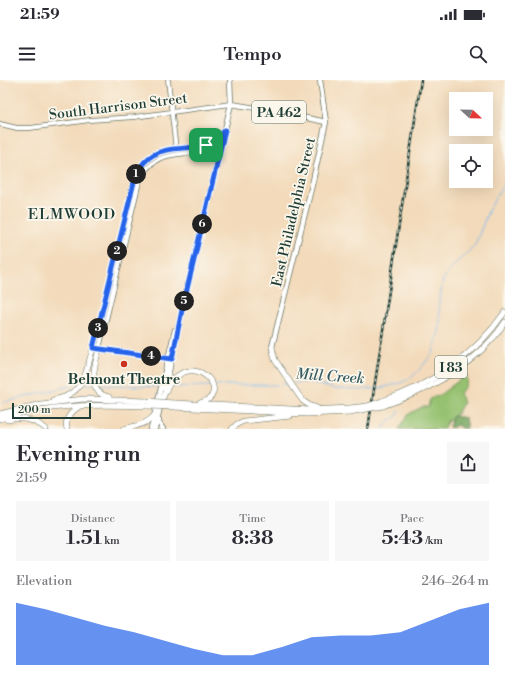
<!DOCTYPE html>
<html lang="en">
<head>
<meta charset="utf-8">
<style>
  :root { --surface:#fff; --page:#f7f7f7; --text:#2b2b33; --muted:#7c7c81; --accent:#2563eb }
  body { margin:0; font-family:"Libre Bodoni",serif; background:var(--page); color:var(--text); height:100vh; display:flex; flex-direction:column; font-size:15px; white-space:nowrap }
  * { box-sizing:border-box; margin:0 }
  p { font-size:13px; color:var(--muted) }
  .icon { flex:none; width:22px; height:22px; fill:none; stroke:currentColor; stroke-width:2; stroke-linecap:round; stroke-linejoin:round }
  .map { position:relative; height:349px; overflow:hidden }
  .sheet { display:flex; flex-direction:column; background:var(--surface); flex:1 }
  .sheet>* { flex:none }
  .needle { width:26px; rotate:112deg }
  .controls { position:absolute; left:449px; top:12px; display:grid; gap:8px }
  .controls a { display:grid; place-items:center; width:44px; height:44px; border-radius:0px; background:var(--surface); box-shadow:0 4px 16px #0002; font-size:20px }
  .scale { position:absolute; left:12px; bottom:10px; width:79px; box-sizing:border-box; padding-left:4px; border:2px solid #1f3d34; border-top:0; font-size:11px; line-height:14px; white-space:nowrap; color:#1f3d34; -webkit-text-stroke:3px #fbf7ec; paint-order:stroke }
  .pin { position:absolute; display:grid; place-items:center; width:34px; height:34px; color:#fff; margin:-17px; border-radius:8px; box-shadow:0 2px 6px #0006 }
  .km { position:absolute; width:20px; height:20px; margin:-10px; border-radius:50%; background:#222; color:#fff; font-size:11px; line-height:20px; text-align:center }
  .round { display:grid; place-items:center; flex:none; width:42px; height:42px; border-radius:0px; background:var(--page) }
  .summary { display:flex; align-items:center; justify-content:space-between; height:68px; padding:0 16px }
  h1 { font-size:22px; font-weight:600; line-height:30px }
  .figures { display:grid; grid-template-columns:repeat(3,1fr); gap:6px; height:68px; padding:4px 16px }
  .figures div { display:grid; align-content:center; border-radius:0px; background:var(--page); text-align:center }
  .figures b { font-size:20px; font-weight:600 }
  .figures small { font-size:11px; font-weight:400 }
  .figures p { font-size:11px }
  .chart { height:112px; padding:8px 16px }
  .chart p { display:flex; justify-content:space-between }
  .chart svg { width:100%; height:72px; margin-top:4px; fill:var(--accent); opacity:.7 }
  .status { display:flex; justify-content:space-between; align-items:center; height:28px; padding:0 20px; background:var(--surface); direction:ltr }
  .status svg { height:11px; fill:currentColor }
  header { display:flex; justify-content:space-between; align-items:center; height:52px; padding:0 16px; background:var(--surface); font-size:18px; font-weight:600 }
  .map>svg:first-child { display:block }
</style>
</head>
<body>
<div class="status"><b>21:59</b><svg viewBox="0 0 49 12"><path d="M0 12V9h3v3zM5 12V6h3v6zM10 12V3h3v9zM15 12V0h3v12zM26 1h20v11H26zM47 4h2v5h-2z"/></svg></div>
<header><svg class="icon" aria-label="menu" viewBox="0 0 24 24"><path d="M4 6h16M4 12h16M4 18h16"/></svg>Tempo<svg class="icon" aria-label="search" viewBox="0 0 24 24"><circle cx="10" cy="10" r="6"/><path d="M15 15l6 6"/></svg></header>
<div class="map">
<svg width="505" height="349" viewBox="0 0 505 349">
  <rect width="100%" height="100%" fill="#fbf7ec"/>
  <filter id="ink" filterUnits="userSpaceOnUse"><feTurbulence type="fractalNoise" baseFrequency=".025" numOctaves="2"/><feDisplacementMap in="SourceGraphic" scale="8" xChannelSelector="R" yChannelSelector="G"/><feConvolveMatrix kernelMatrix="1 2 1 2 8 2 1 2 1" color-interpolation-filters="sRGB"/></filter>
  <filter id="wash" filterUnits="userSpaceOnUse"><feTurbulence type="fractalNoise" baseFrequency=".012" numOctaves="4" result="noise"/><feDisplacementMap in="SourceGraphic" scale="16" xChannelSelector="R" yChannelSelector="G"/><feGaussianBlur stdDeviation="0.9" result="paint"/><feColorMatrix in="noise" values="0 0 0 0 0 0 0 0 0 0 0 0 0 0 0 0 0 1.4 0 .05"/><feComposite in="paint" operator="in"/></filter>
  <g filter="url(#wash)">
    <rect width="100%" height="100%" fill="#f3daba"/>
    <path fill="#95c16f" stroke="#5a7f52" d="M 466,295 C 471,304 463,307 460,314 L 463,323 L 457,334 L 452,337 L 451,341 L 448,340 L 444,349 L 399,349 L 409,334 L 422,327 L 429,327 C 428,322 430,318 435,316 L 437,317 Z"/>
    <path fill="#78a762" stroke="#4c724b" d="M 455,336 L 465,338 L 467,348 L 461,348 L 457,345 L 452,348 L 449,347 L 452,337 Z"/>
    <g fill="none" stroke-linecap="round" stroke-linejoin="round">
      <path stroke="#7bb9ef" stroke-width="1" d="M 294,303 L 308,302 L 335,309 L 360,310 L 381,308 L 400,303 L 411,298 L 420,289 L 433,273 L 440,247 L 439,223 L 443,200 L 451,188 L 475,165 L 489,129 L 505,102
        M 84,304 L 93,304
        M 96,304 L 158,307
        M 216,305 L 269,305 L 288,304
        M 170,307 L 210,306
        M 0,323 L 79,304
        M 383,349 C 385,346 387,343 390,340 C 395,337 398,337 399,331"/>
    </g>
  </g>
  <g filter="url(#ink)">
    <g fill="none" stroke-linecap="round" stroke-linejoin="round">
      <defs>
        <path id="secondary" d="M 168,0 L 176,70
          M 0,44 L 17,48 L 30,48 L 90,40 L 134,37 L 231,24
          M 93,269 L 136,94 C 140,87 146,79 153,75 C 168,66 188,70 205,65 C 213,62 219,56 225,50
          M 99,269 L 139,102 C 154,67 178,78 208,69 C 213,68 217,65 222,62"/>
        <path id="primary" d="M 231,24 L 263,29 L 326,42
          M 272,267 L 312,105 L 326,42 L 320,0
          M 97,269 L 171,278
          M 165,310 L 182,230 L 231,24 L 230,0
          M 159,340 L 159,343 L 163,349
          M 151,349 L 175,250
          M 155,349 L 161,323"/>
        <path id="highway" d="M 272,267 L 275,280 L 298,314 L 303,321 L 309,325 L 317,328
          M 99,269 C 95,285 85,312 109,317
          M 162,319 C 166,312 167,305 173,300 C 198,272 233,315 200,323
          M 53,320 C 58,319 64,318 68,315 C 86,307 87,285 93,269
          M 382,321 C 432,305 475,275 505,232
          M 174,323 L 310,330 L 350,328
          M 383,326 C 421,313 465,291 492,259 C 497,254 501,248 505,242
          M 173,327 L 307,334 L 350,332
          M 0,334 L 41,324 L 84,319 L 147,321
          M 0,339 C 49,324 96,324 147,326
          M 7,340 C 22,337 34,339 46,349
          M 67,349 C 64,339 72,331 80,326
          M 124,349 C 137,345 146,345 155,335
          M 232,349 L 237,344 L 244,341 L 290,336"/>
      </defs>
      <use href="#secondary" stroke="#697463" stroke-width="5.5"/>
      <use href="#primary" stroke="#697463" stroke-width="6"/>
      <use href="#highway" stroke="#697463" stroke-width="6"/>
      <use href="#secondary" stroke="#fff" stroke-width="4"/>
      <use href="#primary" stroke="#fff" stroke-width="4.5"/>
      <use href="#highway" stroke="#fff" stroke-width="5"/>
      <defs>
        <path id="rail" d="M 368,349 L 421,0"/>
      </defs>
      <use href="#rail" stroke="#1f3d34" stroke-width="2.5"/>
      <use href="#rail" stroke="#fbf7ec" stroke-width="1" stroke-dasharray="3" stroke-linecap="butt"/>
      <defs>
        <path id="highway-bridge" d="M 147,321 L 174,323
          M 147,326 L 173,327
          M 350,328 L 367,326 L 382,321
          M 350,332 L 383,326"/>
      </defs>
      <use href="#highway-bridge" stroke="#697463" stroke-width="6" stroke-linecap="butt"/>
      <use href="#highway-bridge" stroke="#fff" stroke-width="5"/>
    </g>
  </g>
  <g fill="none" stroke-linecap="round" stroke-linejoin="round" filter="url(#ink)">
    <defs>
      <path id="route" d="M 225,50 L 182,230 L 172,279 L 93,268 L 136,94 C 140,87 146,79 153,75 C 168,66 188,70 205,65 C 213,62 220,56 225,50 Z"/>
    </defs>
    <use href="#route" stroke="#fff" stroke-width="8"/>
    <use href="#route" stroke="#2563eb" stroke-width="5"/>
  </g>
  <circle fill="#c8321e" stroke="#fbf7ec" stroke-width="1.5" cx="124" cy="284" r="4"/>
  <g text-anchor="middle" stroke-width="3.5" stroke-linejoin="round" paint-order="stroke">
    <g fill="#fbf7ec" stroke="#61756b" stroke-width="1">
      <rect x="252" y="21" width="54" height="22" rx="3"/>
      <rect x="435" y="276" width="32" height="22" rx="3"/>
    </g>
    <g font-size="13" font-weight="bold" fill="#1f3d34">
      <text x="279" y="37">PA 462</text>
      <text x="451" y="292">I 83</text>
    </g>
    <g font-size="14" fill="#1f3d34" stroke="#fbf7ec">
      <text transform="translate(118 26) rotate(-7)" y="5">South Harrison Street</text>
      <text transform="translate(293 132) rotate(-77)" y="5">East Philadelphia Street</text>
    </g>
    <g font-size="14" font-weight="bold" fill="#1f3d34" stroke="#fbf7ec">
      <text x="124" y="304">Belmont Theatre</text>
    </g>
    <g font-size="15" letter-spacing="1" fill="#1f3d34" stroke="#fbf7ec">
      <text x="72" y="139">ELMWOOD</text>
    </g>
    <g font-size="15" font-style="italic" fill="#365c63" stroke="#fbf7ec">
      <text transform="translate(330 296) rotate(4)" y="5">Mill Creek</text>
    </g>
  </g>
</svg>
<div class="controls">
<a><svg class="needle" viewBox="-14 -14 28 28"><path d="M0-13l5 13h-10z" fill="#e53935"/><path d="M0 13l5-13h-10z" fill="#7c7c81"/></svg></a>
<a><svg class="icon" aria-label="locate" viewBox="0 0 24 24"><circle cx="12" cy="12" r="6"/><path d="M12 2v4M12 18v4M2 12h4M18 12h4"/></svg></a>
</div>
<div class="scale">200 m</div>
<div class="pin" style="left:206px;top:65px;background:#1e9e55"><svg class="icon" aria-label="arrive" viewBox="0 0 24 24"><path d="M6 21V4h12l-3 4 3 4H6"/></svg></div>
<b class="km" style="left:136px;top:94px">1</b>
<b class="km" style="left:117px;top:171px">2</b>
<b class="km" style="left:98px;top:248px">3</b>
<b class="km" style="left:151px;top:276px">4</b>
<b class="km" style="left:184px;top:221px">5</b>
<b class="km" style="left:202px;top:144px">6</b>
</div>
<section class="sheet">
<div class="summary"><div><h1>Evening run</h1><p>21:59</p></div><a class="round"><svg class="icon" aria-label="share" viewBox="0 0 24 24"><path d="M12 15V3M7 8l5-5 5 5M5 13v7h14v-7"/></svg></a></div>
<div class="figures">
<div><p>Distance</p><b>1.51<small> km</small></b></div>
<div><p>Time</p><b>8:38</b></div>
<div><p>Pace</p><b>5:43<small> /km</small></b></div>
</div>
<div class="chart"><p><span>Elevation</span>246–264 m</p>
<svg viewBox="0 0 160 44" preserveAspectRatio="none"><path d="M0 44V6L10 10L20 15L30 20L40 24L50 29L60 34L70 38L80 38L90 33L100 27L110 26L120 26L130 24L140 17L150 10L160 6V44z"/></svg>
</div>
</section>
</body>
</html>
